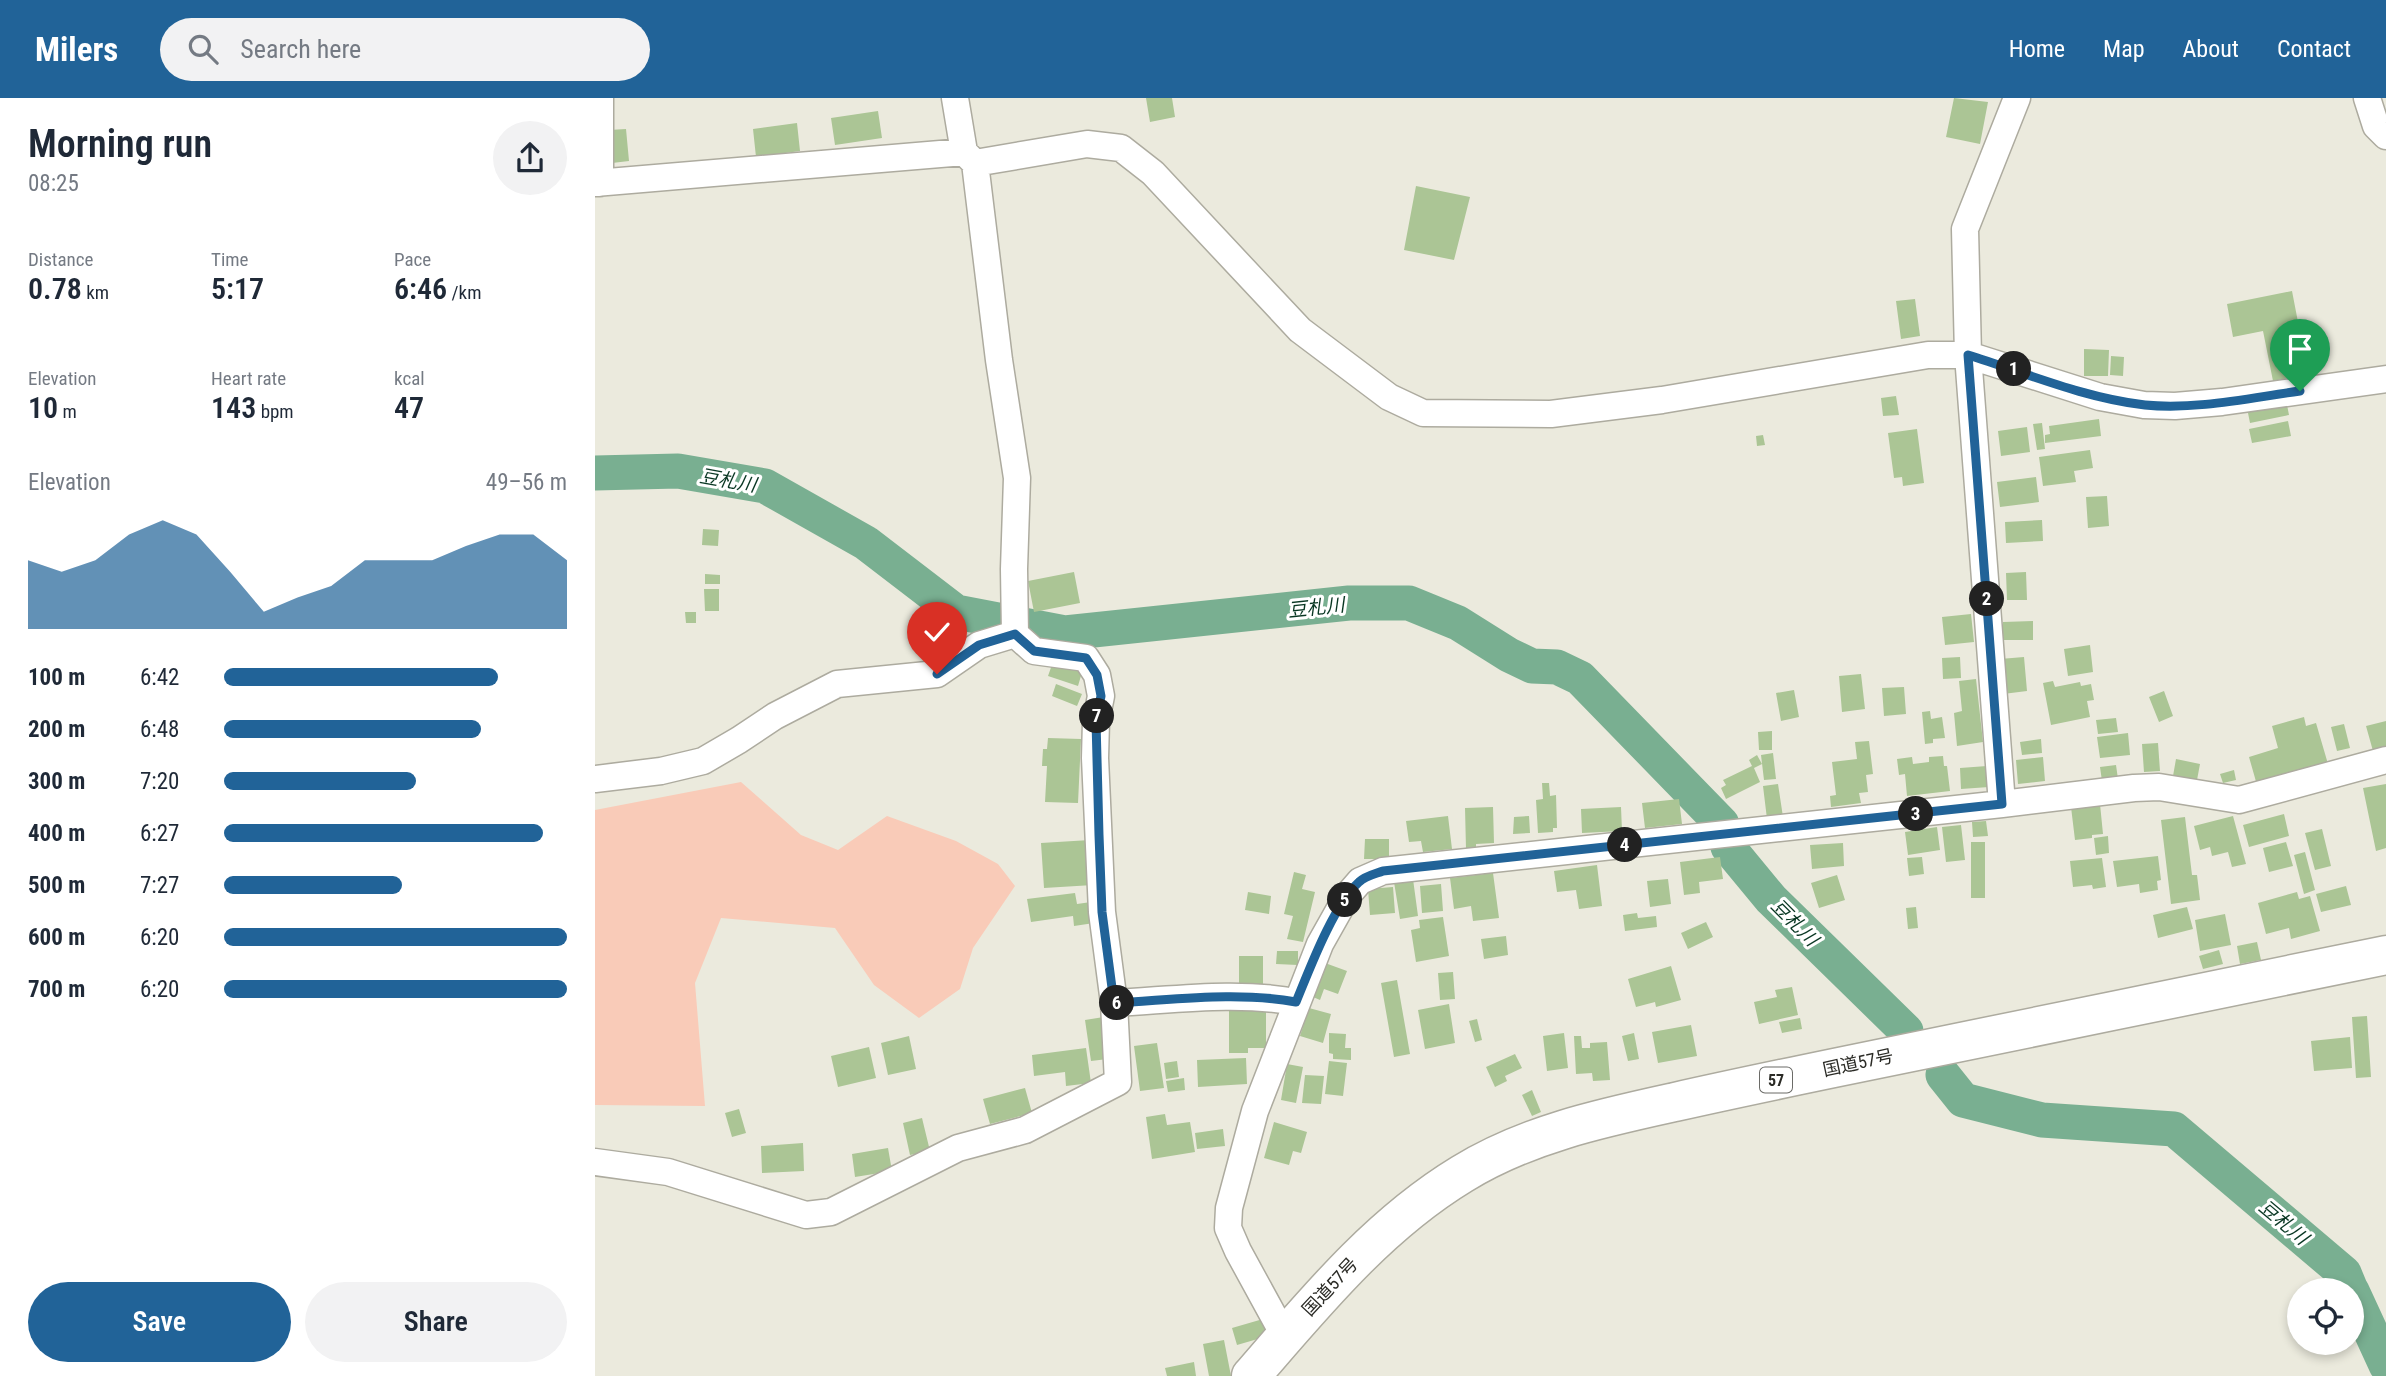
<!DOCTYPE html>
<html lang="en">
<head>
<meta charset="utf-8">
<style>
  :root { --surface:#fff; --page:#f2f2f3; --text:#1f2937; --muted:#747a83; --accent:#216398 }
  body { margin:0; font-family:"Roboto Condensed","Noto Sans JP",sans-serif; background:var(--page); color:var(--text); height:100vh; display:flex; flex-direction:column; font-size:26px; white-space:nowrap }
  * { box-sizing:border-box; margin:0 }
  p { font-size:23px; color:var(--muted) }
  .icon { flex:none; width:38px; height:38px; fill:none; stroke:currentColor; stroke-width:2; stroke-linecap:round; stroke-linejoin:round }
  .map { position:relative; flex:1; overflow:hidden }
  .sheet { display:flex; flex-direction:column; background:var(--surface); width:595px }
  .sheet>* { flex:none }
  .controls { position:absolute; left:1692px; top:1180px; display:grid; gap:14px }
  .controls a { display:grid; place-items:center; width:77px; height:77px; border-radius:50%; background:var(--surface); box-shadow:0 4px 10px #0003; font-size:35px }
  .pin { position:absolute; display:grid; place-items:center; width:60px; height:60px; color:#fff; margin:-72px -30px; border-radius:50% 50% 50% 0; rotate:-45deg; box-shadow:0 0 7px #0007 }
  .pin .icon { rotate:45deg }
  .km { position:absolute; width:35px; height:35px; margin:-18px; border-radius:50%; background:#222; color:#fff; font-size:19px; line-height:35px; text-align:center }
  .round { display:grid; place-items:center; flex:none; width:74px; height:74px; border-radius:37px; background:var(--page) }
  .headline { display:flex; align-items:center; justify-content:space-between; height:119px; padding:0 28px }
  h1 { font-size:38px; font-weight:600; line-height:52px }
  .metrics { display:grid; grid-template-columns:repeat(3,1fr); gap:10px; height:119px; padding:7px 28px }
  .metrics div { display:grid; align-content:center }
  .metrics b { font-size:30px; font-weight:600 }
  .metrics small { font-size:19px; font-weight:400 }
  .metrics p { font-size:19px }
  .chart { height:196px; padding:14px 28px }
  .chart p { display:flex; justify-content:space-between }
  .chart svg { width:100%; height:126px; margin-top:7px; fill:var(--accent); opacity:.7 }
  .cta { display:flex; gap:14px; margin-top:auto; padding:14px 28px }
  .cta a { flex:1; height:80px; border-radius:42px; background:var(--accent); color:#fff; font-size:28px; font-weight:600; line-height:80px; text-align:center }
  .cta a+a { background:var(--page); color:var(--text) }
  ul { padding:0 28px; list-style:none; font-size:23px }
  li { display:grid; grid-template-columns:112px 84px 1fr; align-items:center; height:52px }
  li i { height:18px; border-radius:9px; background:var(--accent) }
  header { display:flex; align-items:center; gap:42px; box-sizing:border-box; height:98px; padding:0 35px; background:var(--accent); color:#fff }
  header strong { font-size:33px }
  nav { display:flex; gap:38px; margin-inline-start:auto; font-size:24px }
  .search { width:490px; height:63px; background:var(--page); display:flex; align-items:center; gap:18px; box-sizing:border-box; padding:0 24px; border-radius:38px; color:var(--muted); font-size:26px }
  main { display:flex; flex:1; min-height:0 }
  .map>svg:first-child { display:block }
</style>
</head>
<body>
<header>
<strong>Milers</strong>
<div class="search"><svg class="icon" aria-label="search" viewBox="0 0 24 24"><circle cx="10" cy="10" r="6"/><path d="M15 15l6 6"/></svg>Search here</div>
<nav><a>Home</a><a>Map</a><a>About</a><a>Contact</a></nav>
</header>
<main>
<section class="sheet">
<div class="headline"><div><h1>Morning run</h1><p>08:25</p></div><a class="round"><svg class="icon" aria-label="share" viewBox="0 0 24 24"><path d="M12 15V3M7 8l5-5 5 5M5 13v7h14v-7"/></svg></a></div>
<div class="metrics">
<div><p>Distance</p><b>0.78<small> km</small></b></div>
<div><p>Time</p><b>5:17</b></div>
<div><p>Pace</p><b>6:46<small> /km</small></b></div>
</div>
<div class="metrics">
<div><p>Elevation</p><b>10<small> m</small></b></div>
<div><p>Heart rate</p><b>143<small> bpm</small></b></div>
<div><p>kcal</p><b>47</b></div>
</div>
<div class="chart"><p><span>Elevation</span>49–56 m</p>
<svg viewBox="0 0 160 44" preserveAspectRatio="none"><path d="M0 44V20L10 24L20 20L30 11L40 6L50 11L60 24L70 38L80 33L90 29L100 20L110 20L120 20L130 15L140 11L150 11L160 20V44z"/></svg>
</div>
<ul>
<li><b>100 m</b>6:42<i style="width:80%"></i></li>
<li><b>200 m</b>6:48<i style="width:75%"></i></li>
<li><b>300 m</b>7:20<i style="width:56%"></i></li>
<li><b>400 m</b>6:27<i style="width:93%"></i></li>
<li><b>500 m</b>7:27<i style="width:52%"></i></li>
<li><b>600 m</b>6:20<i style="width:100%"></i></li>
<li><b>700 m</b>6:20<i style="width:100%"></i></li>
</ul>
<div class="cta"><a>Save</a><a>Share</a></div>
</section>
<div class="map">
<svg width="1791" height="1278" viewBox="0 0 1791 1278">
  <rect width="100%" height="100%" fill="#ebeadd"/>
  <path fill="#f9cbb8" d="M 146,684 L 206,737 L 243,752 L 292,718 L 361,743 L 403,766 L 420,788 L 378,850 L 365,891 L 324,920 L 279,887 L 240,830 L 126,820 L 100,885 L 110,1008 L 0,1007 L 0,712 Z"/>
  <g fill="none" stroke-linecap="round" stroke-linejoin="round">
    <path stroke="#79af91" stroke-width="35" d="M 0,375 L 83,373 L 170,388 L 271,445 L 361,514 L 470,535 L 754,505 L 814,505 L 863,525 L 914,557 L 937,568 L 962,569 L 985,580 L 1127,726 L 1133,749 L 1176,801 L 1311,933
      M 1348,977 L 1368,1002 L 1447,1022 L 1579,1031 L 1749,1175 L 1756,1192
      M 1757,1193 L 1791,1267"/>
  </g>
  <path fill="#abc595" d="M 551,0 L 577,0 L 580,19 L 555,24 Z
    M 1359,0 L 1393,4 L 1385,46 L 1351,39 Z
    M 283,13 L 287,40 L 240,47 L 236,20 Z
    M 202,25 L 205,53 L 161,59 L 158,31 Z
    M 31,31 L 34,63 L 17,65 L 14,32 Z
    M 821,88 L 875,99 L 859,162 L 809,152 Z
    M 1697,193 L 1713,276 L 1678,283 L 1668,233 L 1638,239 L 1632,206 Z
    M 1320,201 L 1325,238 L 1306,241 L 1301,203 Z
    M 1489,251 L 1514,252 L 1513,278 L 1489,278 Z
    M 1516,258 L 1529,259 L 1528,278 L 1515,277 Z
    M 1301,298 L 1304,317 L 1288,318 L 1286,300 Z
    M 1691,302 L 1694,317 L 1655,325 L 1652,310 Z
    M 1504,321 L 1506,338 L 1450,345 L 1450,337 L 1455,336 L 1454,328 Z
    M 1693,323 L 1696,338 L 1657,345 L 1654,331 Z
    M 1447,325 L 1450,351 L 1442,352 L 1438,326 Z
    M 1432,329 L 1435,354 L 1406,358 L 1403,333 Z
    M 1322,331 L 1329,385 L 1308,388 L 1307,379 L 1299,380 L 1293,335 Z
    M 1168,337 L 1170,347 L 1162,348 L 1161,338 Z
    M 1495,352 L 1498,370 L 1479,373 L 1481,384 L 1448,388 L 1444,359 Z
    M 1441,379 L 1444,404 L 1405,409 L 1402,384 Z
    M 1512,398 L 1514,428 L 1493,430 L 1491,399 Z
    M 1447,422 L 1448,443 L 1411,445 L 1410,424 Z
    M 108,431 L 124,432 L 123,448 L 107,447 Z
    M 479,474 L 485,505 L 439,514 L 433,483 Z
    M 1431,474 L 1432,502 L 1412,502 L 1411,475 Z
    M 110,476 L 125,477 L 125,486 L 110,486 Z
    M 109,491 L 124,491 L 124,513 L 110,513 Z
    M 90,514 L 101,514 L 101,525 L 91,525 Z
    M 1376,516 L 1379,544 L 1350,547 L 1347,519 Z
    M 1438,523 L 1438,542 L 1408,542 L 1408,524 Z
    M 1495,547 L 1498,574 L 1473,578 L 1469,551 Z
    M 1365,559 L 1366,580 L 1348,581 L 1347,560 Z
    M 1429,559 L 1432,593 L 1408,596 L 1405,561 Z
    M 459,561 L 488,571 L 483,588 L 453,578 Z
    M 1266,576 L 1270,611 L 1247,614 L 1244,578 Z
    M 1381,581 L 1388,644 L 1362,648 L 1359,615 L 1367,613 L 1364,583 Z
    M 1458,583 L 1460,589 L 1485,584 L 1486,588 L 1496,586 L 1499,602 L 1492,603 L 1495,619 L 1456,627 L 1448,585 Z
    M 461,586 L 487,596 L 482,608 L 457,598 Z
    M 1309,589 L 1311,616 L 1289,618 L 1287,590 Z
    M 1199,592 L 1204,619 L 1186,623 L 1181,595 Z
    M 1569,593 L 1578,618 L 1564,624 L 1554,599 Z
    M 1335,613 L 1336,621 L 1347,619 L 1350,640 L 1338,641 L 1338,645 L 1330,646 L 1327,614 Z
    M 1709,619 L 1711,628 L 1721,625 L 1733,666 L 1662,687 L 1654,659 L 1683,650 L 1677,628 Z
    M 1521,620 L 1523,634 L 1503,636 L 1501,622 Z
    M 1791,623 L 1791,649 L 1778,653 L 1771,628 Z
    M 1749,626 L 1755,650 L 1742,653 L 1736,629 Z
    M 1177,633 L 1177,652 L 1164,652 L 1163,634 Z
    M 1533,635 L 1535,657 L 1505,660 L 1502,639 Z
    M 453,640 L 486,641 L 483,705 L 450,704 L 452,668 L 447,668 L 448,651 L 452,651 Z
    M 1446,641 L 1447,655 L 1427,657 L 1425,644 Z
    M 1274,643 L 1278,676 L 1271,677 L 1273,694 L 1264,695 L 1266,705 L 1236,709 L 1235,698 L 1241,697 L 1237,664 L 1262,661 L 1260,644 Z
    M 1563,645 L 1565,673 L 1549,674 L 1547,646 Z
    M 1178,655 L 1181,681 L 1169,682 L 1166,657 Z
    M 1162,657 L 1167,666 L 1159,670 L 1165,684 L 1131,701 L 1126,690 L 1131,687 L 1128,682 L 1157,668 L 1154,662 Z
    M 1348,658 L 1349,668 L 1352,668 L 1355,693 L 1312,698 L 1310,676 L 1304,677 L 1302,661 L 1317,659 L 1318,666 L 1334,664 L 1334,659 Z
    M 1448,659 L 1450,683 L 1423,686 L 1421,662 Z
    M 1581,661 L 1605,666 L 1602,682 L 1578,678 Z
    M 1521,667 L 1523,681 L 1507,683 L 1505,669 Z
    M 1392,668 L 1394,689 L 1366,691 L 1365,670 Z
    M 1639,672 L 1641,682 L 1628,685 L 1625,676 Z
    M 947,685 L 954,685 L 955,698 L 961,697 L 962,730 L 958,730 L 958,734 L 943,735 L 941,702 L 948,701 Z
    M 1183,686 L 1188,719 L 1172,721 L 1168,688 Z
    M 1791,686 L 1791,750 L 1781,753 L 1768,690 Z
    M 1084,701 L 1087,726 L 1050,730 L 1047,705 Z
    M 1505,706 L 1508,736 L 1497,737 L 1497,740 L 1480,742 L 1476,709 Z
    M 898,709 L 899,745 L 881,746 L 881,750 L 871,751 L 870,710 Z
    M 1026,709 L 1027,733 L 987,735 L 986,711 Z
    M 1689,716 L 1694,738 L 1654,749 L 1648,727 Z
    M 853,718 L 857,751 L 828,754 L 826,743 L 814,744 L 811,723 Z
    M 934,718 L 935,735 L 918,736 L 919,719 Z
    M 1638,718 L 1651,766 L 1637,769 L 1633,754 L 1617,758 L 1615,749 L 1605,752 L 1599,728 Z
    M 1590,719 L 1597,777 L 1602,777 L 1605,802 L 1576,806 L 1566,722 Z
    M 1391,723 L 1393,738 L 1378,739 L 1377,724 Z
    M 1366,727 L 1370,762 L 1351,764 L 1347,729 Z
    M 1342,729 L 1345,752 L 1313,757 L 1310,734 Z
    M 1727,731 L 1736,768 L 1720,772 L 1710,735 Z
    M 1513,738 L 1514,755 L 1501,757 L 1499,740 Z
    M 770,741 L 794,741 L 794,761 L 769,761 Z
    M 495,742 L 498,787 L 449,790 L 446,745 Z
    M 1376,744 L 1390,744 L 1390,800 L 1376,800 Z
    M 1691,744 L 1698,768 L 1674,774 L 1668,750 Z
    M 1248,745 L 1249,768 L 1217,771 L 1215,747 Z
    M 1710,754 L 1720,792 L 1709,796 L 1699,757 Z
    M 1563,758 L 1566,782 L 1562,783 L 1563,792 L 1545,795 L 1544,786 L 1522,789 L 1518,763 Z
    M 1125,759 L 1128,781 L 1104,784 L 1105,795 L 1089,797 L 1085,764 Z
    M 1327,759 L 1329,776 L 1314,778 L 1312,760 Z
    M 1507,760 L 1511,789 L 1498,791 L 1497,787 L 1478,789 L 1475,763 Z
    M 1002,767 L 1007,808 L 984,811 L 981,792 L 962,794 L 959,773 Z
    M 699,774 L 711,777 L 707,791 L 720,794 L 708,844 L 692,841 L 698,818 L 689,816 Z
    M 898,775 L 904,820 L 878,823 L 876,808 L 859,811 L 855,780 Z
    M 1242,777 L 1250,802 L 1224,810 L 1216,785 Z
    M 818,781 L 823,818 L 805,821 L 799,784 Z
    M 1073,781 L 1076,806 L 1055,809 L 1052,783 Z
    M 846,786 L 848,813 L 827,815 L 825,788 Z
    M 1751,788 L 1756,807 L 1726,814 L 1721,796 Z
    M 798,789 L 800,815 L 775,817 L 773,791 Z
    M 653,794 L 676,798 L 674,816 L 650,812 Z
    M 1702,794 L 1704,801 L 1715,798 L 1725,833 L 1696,841 L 1694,830 L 1671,836 L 1663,805 Z
    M 480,795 L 482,806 L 496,804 L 499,825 L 479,828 L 478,818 L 436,824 L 432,801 Z
    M 1321,809 L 1323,830 L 1313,831 L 1311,810 Z
    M 1592,809 L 1598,831 L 1563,840 L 1558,817 Z
    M 1042,815 L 1043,820 L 1061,818 L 1062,829 L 1030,833 L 1028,817 Z
    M 1630,816 L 1636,847 L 1605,853 L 1600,822 Z
    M 848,819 L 854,858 L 821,864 L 816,832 L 825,830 L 824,822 Z
    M 1111,824 L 1118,839 L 1093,851 L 1086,835 Z
    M 911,838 L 913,857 L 889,861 L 886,841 Z
    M 1662,844 L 1666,862 L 1645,866 L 1642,848 Z
    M 1624,852 L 1628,866 L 1608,871 L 1604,858 Z
    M 682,853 L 703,853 L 703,867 L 681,866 Z
    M 644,858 L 668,858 L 668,887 L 644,887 Z
    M 730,865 L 752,873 L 743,896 L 729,891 L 725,902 L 718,899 Z
    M 1076,868 L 1086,902 L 1061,909 L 1060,904 L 1041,909 L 1033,881 Z
    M 858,874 L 860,901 L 845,902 L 843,875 Z
    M 802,882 L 815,956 L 799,959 L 786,885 Z
    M 1197,889 L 1203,917 L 1164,926 L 1159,904 L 1182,899 L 1180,892 Z
    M 854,906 L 860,945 L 830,951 L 823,912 Z
    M 714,910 L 736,916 L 728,945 L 705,938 Z
    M 634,911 L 671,911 L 671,950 L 653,950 L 653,955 L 634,955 Z
    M 515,918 L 521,960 L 496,963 L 490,922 Z
    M 1772,918 L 1776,979 L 1761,980 L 1757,919 Z
    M 1205,920 L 1207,931 L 1187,935 L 1184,924 Z
    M 882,921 L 887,942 L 880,944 L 874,923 Z
    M 1096,927 L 1102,958 L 1063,965 L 1057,934 Z
    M 734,935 L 751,936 L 750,950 L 756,950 L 756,962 L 738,961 L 738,956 L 734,955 Z
    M 969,935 L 973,970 L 952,973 L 948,938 Z
    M 1039,935 L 1044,961 L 1033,963 L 1027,938 Z
    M 314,938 L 321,971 L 293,977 L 286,945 Z
    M 979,938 L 986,938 L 987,950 L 995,950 L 995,945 L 1012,944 L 1015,982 L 998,983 L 997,975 L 981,976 Z
    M 1755,939 L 1757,970 L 1719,973 L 1716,943 Z
    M 562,945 L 569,990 L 545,993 L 539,948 Z
    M 274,949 L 281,980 L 243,989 L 236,958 Z
    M 491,950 L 496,985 L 471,988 L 470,974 L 439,978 L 437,957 Z
    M 920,956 L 927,970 L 910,978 L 912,983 L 900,989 L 891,969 Z
    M 651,960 L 652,986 L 603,989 L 602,962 Z
    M 582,963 L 584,979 L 571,981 L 569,965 Z
    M 734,963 L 752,965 L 748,998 L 730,996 Z
    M 692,966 L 708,969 L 701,1005 L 686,1002 Z
    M 710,977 L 729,978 L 726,1006 L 707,1005 Z
    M 589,980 L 590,992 L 573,994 L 571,983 Z
    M 430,990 L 437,1015 L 395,1026 L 388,1001 Z
    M 937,992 L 946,1014 L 937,1018 L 927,997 Z
    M 144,1011 L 151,1035 L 137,1039 L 130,1015 Z
    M 570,1016 L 572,1027 L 595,1024 L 600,1054 L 557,1061 L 551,1019 Z
    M 327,1020 L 335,1053 L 315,1057 L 308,1025 Z
    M 679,1024 L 712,1034 L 706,1055 L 698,1053 L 694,1067 L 669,1060 Z
    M 628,1031 L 630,1048 L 602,1051 L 600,1035 Z
    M 208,1045 L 209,1073 L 167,1075 L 166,1048 Z
    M 293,1050 L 297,1073 L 260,1079 L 257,1056 Z
    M 668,1221 L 673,1238 L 642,1247 L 637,1230 Z
    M 629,1242 L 636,1278 L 614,1278 L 608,1246 Z
    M 599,1264 L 601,1278 L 572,1278 L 570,1270 Z"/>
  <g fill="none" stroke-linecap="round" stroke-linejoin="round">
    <defs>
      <path id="minor" d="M 1772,0 L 1781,28 L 1791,38
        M 380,65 L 492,46 L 526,50 L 558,75 L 705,232 L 794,299 L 828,315 L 956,316 L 1067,302 L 1333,257 L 1373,257 L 1505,299 L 1549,307 L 1580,308 L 1627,304 L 1791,281
        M 0,85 L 369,54
        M 5,85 L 5,0
        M 0,681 L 66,673 L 108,663 L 144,642 L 180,618 L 242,586 L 342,576 L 384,547 L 420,536
        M 1407,706 L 1373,257 L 1370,131 L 1422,0
        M 519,905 C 579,902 641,893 701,904
        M 0,1064 L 73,1074 L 211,1117 L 236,1114 L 363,1050 L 430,1032 L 523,984 L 519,905 L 507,814 L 500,660 L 501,623 L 506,598 L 502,577 L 491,560 L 439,553 L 420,536 L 419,471 L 422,380 L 404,262 L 380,65 L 369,54 L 360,0
        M 690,1239 L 643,1153 L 633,1130 L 634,1110 L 660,1013 L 725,846 L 752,798 L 765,783 L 788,773 L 1407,706 L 1539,690 L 1564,689 L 1644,702 L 1791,662"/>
      <path id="highway" d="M 656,1278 C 720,1204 783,1127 867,1076 C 932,1036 1007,1020 1080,1004 C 1133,992 1186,981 1239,970 C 1423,932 1607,895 1791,857"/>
    </defs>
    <use href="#minor" stroke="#adab9f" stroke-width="29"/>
    <use href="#highway" stroke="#adab9f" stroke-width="41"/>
    <use href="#minor" stroke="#fff" stroke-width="26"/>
    <use href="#highway" stroke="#fff" stroke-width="38"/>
  </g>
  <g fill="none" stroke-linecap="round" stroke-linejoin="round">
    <defs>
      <path id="route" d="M 342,576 L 384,547 L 420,536 L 439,553 L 491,560 L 502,577 L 506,598 L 501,623 L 504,737 L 507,814 L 519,905 C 579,902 641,893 701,904 C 715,870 738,808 764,784 C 770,778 780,776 788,773 L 1407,706 L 1373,257 C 1431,275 1489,300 1550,307 C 1601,312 1654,300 1705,293"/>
    </defs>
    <use href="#route" stroke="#fff" stroke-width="14"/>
    <use href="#route" stroke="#216398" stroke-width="9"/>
  </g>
  <g text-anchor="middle" stroke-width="6" stroke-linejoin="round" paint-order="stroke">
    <rect fill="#fff" stroke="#6b6b67" stroke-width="2" x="1165" y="969.5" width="32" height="25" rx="5"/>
    <g font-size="16" font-weight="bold" fill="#2b2b26">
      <text x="1181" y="988">57</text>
    </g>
    <g font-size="18" fill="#2b2b26" stroke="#fff">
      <text transform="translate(1263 965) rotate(-12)" y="6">国道57号</text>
      <text transform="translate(735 1189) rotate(-47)" y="6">国道57号</text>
    </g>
    <g font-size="19" font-style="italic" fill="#093723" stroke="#fff">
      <text transform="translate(133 382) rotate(10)" y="7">豆札川</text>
      <text transform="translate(721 509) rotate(-6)" y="7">豆札川</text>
      <text transform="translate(1200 824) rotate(45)" y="7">豆札川</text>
      <text transform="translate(1689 1124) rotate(40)" y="7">豆札川</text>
    </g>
  </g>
</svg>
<div class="controls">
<a><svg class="icon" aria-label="locate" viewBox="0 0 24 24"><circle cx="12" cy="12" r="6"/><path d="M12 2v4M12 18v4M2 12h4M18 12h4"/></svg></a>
</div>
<div class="pin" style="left:1705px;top:293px;background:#1e9e55"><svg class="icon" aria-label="arrive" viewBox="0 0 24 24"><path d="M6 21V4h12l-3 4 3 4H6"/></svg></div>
<div class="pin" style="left:342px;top:576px;background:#d93025"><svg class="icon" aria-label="check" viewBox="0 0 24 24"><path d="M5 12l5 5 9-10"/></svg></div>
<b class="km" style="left:1419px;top:271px">1</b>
<b class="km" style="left:1392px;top:501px">2</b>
<b class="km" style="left:1321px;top:716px">3</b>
<b class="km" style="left:1030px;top:747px">4</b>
<b class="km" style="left:750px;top:802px">5</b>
<b class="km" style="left:522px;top:905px">6</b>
<b class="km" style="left:502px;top:618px">7</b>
</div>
</main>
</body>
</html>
